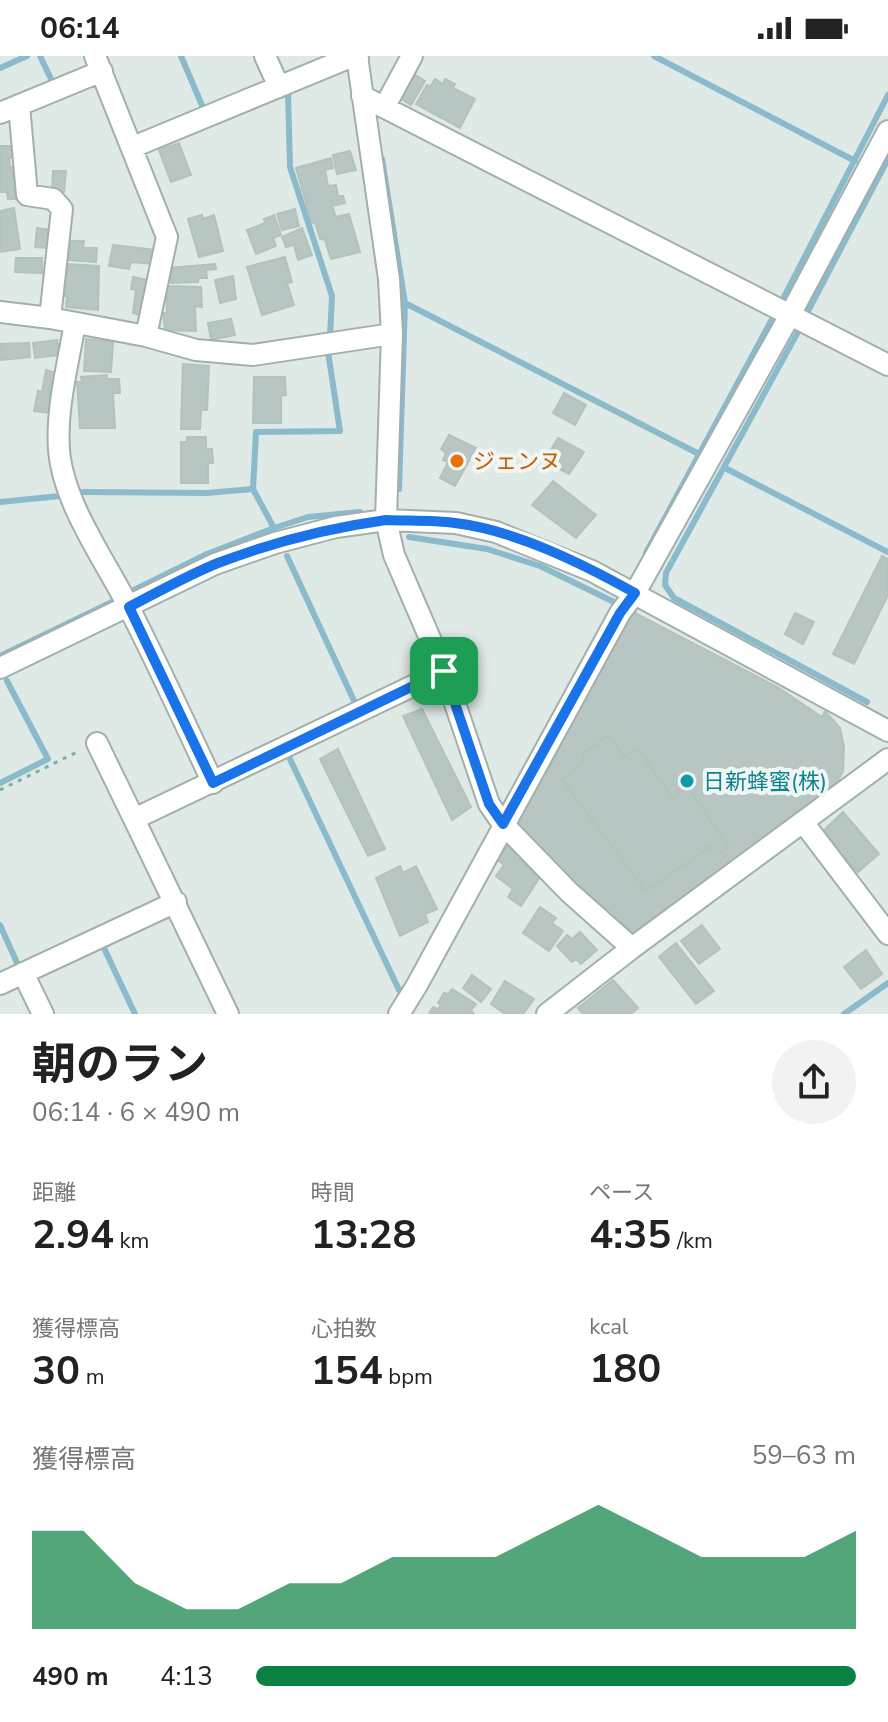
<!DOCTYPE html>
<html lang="ja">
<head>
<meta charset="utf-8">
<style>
  :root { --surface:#fff; --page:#f2f2f2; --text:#222; --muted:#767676; --accent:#0b8043 }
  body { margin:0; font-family:"Nunito Sans","Noto Sans JP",sans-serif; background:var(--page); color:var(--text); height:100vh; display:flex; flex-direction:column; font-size:30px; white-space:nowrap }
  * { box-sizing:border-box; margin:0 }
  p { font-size:26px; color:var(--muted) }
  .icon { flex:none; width:44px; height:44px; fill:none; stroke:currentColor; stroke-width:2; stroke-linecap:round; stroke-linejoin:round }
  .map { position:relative; height:958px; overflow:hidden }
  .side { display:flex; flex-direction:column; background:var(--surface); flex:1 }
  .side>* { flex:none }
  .pin { position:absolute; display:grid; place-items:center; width:68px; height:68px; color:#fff; margin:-34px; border-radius:16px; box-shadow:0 4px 12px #0006 }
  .round { display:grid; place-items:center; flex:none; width:84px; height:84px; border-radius:42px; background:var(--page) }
  .overview { display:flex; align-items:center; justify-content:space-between; height:136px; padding:0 32px }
  h1 { font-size:44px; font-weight:700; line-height:60px }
  .stats { display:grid; grid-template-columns:repeat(3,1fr); gap:12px; height:136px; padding:8px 32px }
  .stats div { display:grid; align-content:center }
  .stats b { font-size:40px; font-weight:700 }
  .stats small { font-size:22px; font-weight:400 }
  .stats p { font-size:22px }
  .chart { height:224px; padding:16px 32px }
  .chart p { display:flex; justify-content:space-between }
  .chart svg { width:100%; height:144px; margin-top:8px; fill:var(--accent); opacity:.7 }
  ul { padding:0 32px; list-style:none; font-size:26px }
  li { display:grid; grid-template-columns:128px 96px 1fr; align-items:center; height:60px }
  li i { height:20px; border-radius:10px; background:var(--accent) }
  .status { display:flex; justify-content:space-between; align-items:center; height:56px; padding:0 40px; background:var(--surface); direction:ltr }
  .status svg { height:22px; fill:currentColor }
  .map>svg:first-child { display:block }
</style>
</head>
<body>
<div class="status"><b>06:14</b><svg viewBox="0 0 49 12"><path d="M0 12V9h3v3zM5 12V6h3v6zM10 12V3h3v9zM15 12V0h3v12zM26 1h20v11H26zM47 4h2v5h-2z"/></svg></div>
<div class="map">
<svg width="888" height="958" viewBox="0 0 888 958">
  <rect width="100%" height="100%" fill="#dfe9e6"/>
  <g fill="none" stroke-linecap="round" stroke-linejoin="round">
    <path stroke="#8abacb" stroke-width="6" d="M 40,0 L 52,25
      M 181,0 L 204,54
      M 654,0 L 855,105
      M 0,12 L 27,0
      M 288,36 L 290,111 L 332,240 L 330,281
      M 382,103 L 405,247 L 399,433
      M 784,241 L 888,39
      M 405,247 L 699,398
      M 808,255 L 888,103
      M 799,274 L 666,517 L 665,529 L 674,542 L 867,646
      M 725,412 L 888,496
      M 253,433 L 274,472 L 308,461 L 360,456
      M 83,436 L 207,437 L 253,433 L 256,376 L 340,375 L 328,296
      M 0,446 L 60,440
      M 409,481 L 487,493 L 540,510 L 614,546
      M 646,497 L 771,265
      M 287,500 L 355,647
      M 130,536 L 207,498 L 274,472
      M 0,600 L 112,546
      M 290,703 L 399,934
      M 0,727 L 48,703 L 7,625
      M 0,869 L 18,909
      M 104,892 L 135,958
      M 844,958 L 888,927"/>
  </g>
  <path fill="#b7c6c2" stroke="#b2c2bd" stroke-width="2" d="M 414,18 L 425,25 L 411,49 L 400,42 Z
    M 435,23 L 443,28 L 445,23 L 455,28 L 453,32 L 475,43 L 460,72 L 416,48 L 427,29 L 431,30 Z
    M 179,87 L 191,119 L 171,126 L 159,94 Z
    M 0,90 L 11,90 L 14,102 L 9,102 L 10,111 L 17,111 L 21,134 L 17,135 L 18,143 L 8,143 L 7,136 L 0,136 Z
    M 350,95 L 356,114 L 337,118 L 333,99 Z
    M 331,102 L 333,112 L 325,114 L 328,130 L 336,129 L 338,140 L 343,140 L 345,147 L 332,150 L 336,161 L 349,158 L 360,196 L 331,203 L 325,184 L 320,183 L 315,166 L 312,167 L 296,112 Z
    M 53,115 L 66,115 L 64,136 L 52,135 Z
    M 14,152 L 20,193 L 0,196 L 0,155 Z
    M 295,153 L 299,170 L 282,174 L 277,158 Z
    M 202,159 L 203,163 L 214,159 L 223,195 L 199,201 L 188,163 Z
    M 274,159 L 281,179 L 273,182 L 276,190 L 256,198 L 247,174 L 265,167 L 264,163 Z
    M 37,172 L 52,174 L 50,192 L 35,191 Z
    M 302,172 L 312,199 L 298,204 L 294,189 L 286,191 L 282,181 Z
    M 69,185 L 84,185 L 83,192 L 97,192 L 96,206 L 68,204 Z
    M 113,189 L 157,194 L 154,208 L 131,206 L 129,213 L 109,210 Z
    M 285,201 L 292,226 L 287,227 L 294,249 L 262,259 L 247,211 Z
    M 16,202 L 42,202 L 42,217 L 15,216 Z
    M 66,208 L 99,210 L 98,254 L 66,251 L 67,240 L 63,240 Z
    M 215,208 L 216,213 L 206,214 L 207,222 L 199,222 L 198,226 L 171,227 L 169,212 Z
    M 233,220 L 236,243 L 220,247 L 215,224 Z
    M 133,221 L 148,224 L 141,259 L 133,257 L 136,234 L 131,233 Z
    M 166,230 L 201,231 L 202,251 L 195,250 L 196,275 L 165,274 L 163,257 L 167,257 Z
    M 231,263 L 235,279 L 211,284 L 208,267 Z
    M 86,283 L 113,286 L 111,316 L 84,315 Z
    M 57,284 L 60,299 L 35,302 L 33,287 Z
    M 29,287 L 30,301 L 0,304 L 0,288 Z
    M 183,308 L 209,310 L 207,354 L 201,354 L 200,373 L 181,373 Z
    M 46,314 L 59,318 L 49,357 L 34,355 L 38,335 L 42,336 Z
    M 107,319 L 107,323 L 119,323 L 120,337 L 113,337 L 115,372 L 80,372 L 77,326 L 82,326 L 81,321 Z
    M 254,321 L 285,321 L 286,339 L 281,340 L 281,367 L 253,367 Z
    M 564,337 L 586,349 L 575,369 L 553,357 Z
    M 449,379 L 476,392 L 455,430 L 440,422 L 448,406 L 443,404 L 446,397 L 441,393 Z
    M 187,381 L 206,381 L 206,393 L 212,393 L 213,407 L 208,407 L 208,427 L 181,427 L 181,386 L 187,386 Z
    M 558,382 L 584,396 L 569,418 L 544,405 Z
    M 553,425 L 596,459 L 576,482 L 532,449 Z
    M 882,500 L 888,503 L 888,539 L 854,608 L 833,598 Z
    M 631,555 L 779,632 L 822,661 L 825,655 L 840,672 L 844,691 L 843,715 L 833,734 L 650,871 L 630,878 L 619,873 L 518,776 L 521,771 L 515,764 Z
    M 795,557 L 814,566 L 803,588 L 785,578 Z
    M 422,653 L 471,751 L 452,764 L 403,660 Z
    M 608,679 L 625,701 L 637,692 L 673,742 L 688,732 L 729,791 L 719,798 L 712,789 L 646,835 L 562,724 L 584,704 L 582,699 Z
    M 338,693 L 385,793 L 368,800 L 320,703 Z
    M 843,756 L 879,798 L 858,816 L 821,777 Z
    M 508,783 L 519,796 L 515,800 L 540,821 L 521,850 L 508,841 L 513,833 L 496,820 L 504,809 L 497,803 Z
    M 400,810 L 403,817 L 416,810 L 437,853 L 425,858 L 428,866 L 400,880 L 376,822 Z
    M 540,851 L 556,862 L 552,867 L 563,875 L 549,895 L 523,877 Z
    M 702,869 L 720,893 L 699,908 L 681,885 Z
    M 580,876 L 597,894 L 581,908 L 576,903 L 572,906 L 557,890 L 567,879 L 572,883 Z
    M 676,887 L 714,935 L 696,948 L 659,901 Z
    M 866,894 L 882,918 L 861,933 L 844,911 Z
    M 472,919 L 491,933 L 481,946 L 463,932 Z
    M 613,924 L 638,952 L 631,958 L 583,958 L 578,952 Z
    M 505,925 L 534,943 L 523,958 L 505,958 L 491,948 Z
    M 452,933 L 476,948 L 471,954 L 474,958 L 429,958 L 433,951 L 438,953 L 441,949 L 438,947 L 444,937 L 448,938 Z"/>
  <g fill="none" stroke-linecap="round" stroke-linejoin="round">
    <defs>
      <path id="minor" d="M 95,0 L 167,181 L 146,280
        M 265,0 L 279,31
        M 357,0 L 389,223 L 392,278 L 386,464 L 394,499 L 444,615
        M 362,40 L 888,309
        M 19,49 L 27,139 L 53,143 L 62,153 L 50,262
        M 385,50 L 412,0
        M 0,57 L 102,15
        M 133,91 L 346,3 L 358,3
        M 0,256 L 50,262 L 146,280 L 196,294 L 253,299 L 392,278
        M 75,267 C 68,308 56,353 59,394 C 63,447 105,504 128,550 C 158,608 185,668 213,727
        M 0,612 L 215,508 L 275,487 L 336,471 L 386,464 L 456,467 L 496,476 L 592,515 L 888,675
        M 97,687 L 134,763
        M 803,766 L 888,878
        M 23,917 L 43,958
        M 0,928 L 176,846
        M 228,958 L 134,763 L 444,615 L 489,748 L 503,768 L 569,836 L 632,892
        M 399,958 L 417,929 L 620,557 L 635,537 L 790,259 L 888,75
        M 547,958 L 632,892 L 888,703"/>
    </defs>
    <use href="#minor" stroke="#a2b0ad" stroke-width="24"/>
    <path stroke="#81aba3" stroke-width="3" stroke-dasharray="4 6" stroke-linecap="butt" d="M 0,734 L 79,695"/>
    <use href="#minor" stroke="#fff" stroke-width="20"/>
  </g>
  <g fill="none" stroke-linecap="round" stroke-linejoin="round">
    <defs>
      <path id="route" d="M 386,464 C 409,465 433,464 455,467 C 515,474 583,508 635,537 L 620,557 L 503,768 L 489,748 L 444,615 L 213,727 L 129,551 C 158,536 188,519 218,507 C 273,486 328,472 386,464 Z"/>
    </defs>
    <use href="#route" stroke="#fff" stroke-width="16"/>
    <use href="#route" stroke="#1a73e8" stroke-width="10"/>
  </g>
  <circle fill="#e8710a" stroke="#eff6f3" stroke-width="3" cx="457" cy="405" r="8"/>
  <circle fill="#0f9aa8" stroke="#eff6f3" stroke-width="3" cx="687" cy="725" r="8"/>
  <g text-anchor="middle" stroke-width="8" stroke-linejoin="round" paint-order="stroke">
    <g font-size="22" fill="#c56008" stroke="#eff6f3" text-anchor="start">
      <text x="473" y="413">ジェンヌ</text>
    </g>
    <g font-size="22" fill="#0d838f" stroke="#eff6f3" text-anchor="start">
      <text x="703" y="733">日新蜂蜜(株)</text>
    </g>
  </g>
</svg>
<div class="pin" style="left:444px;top:615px;background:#1e9e55"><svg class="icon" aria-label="arrive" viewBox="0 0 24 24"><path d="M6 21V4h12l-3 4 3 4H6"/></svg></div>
</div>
<section class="side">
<div class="overview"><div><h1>朝のラン</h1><p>06:14 · 6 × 490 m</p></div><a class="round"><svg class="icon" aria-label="share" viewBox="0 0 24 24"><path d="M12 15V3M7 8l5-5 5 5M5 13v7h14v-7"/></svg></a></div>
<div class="stats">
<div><p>距離</p><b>2.94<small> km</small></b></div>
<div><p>時間</p><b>13:28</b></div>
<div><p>ペース</p><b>4:35<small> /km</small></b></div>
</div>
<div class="stats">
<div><p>獲得標高</p><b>30<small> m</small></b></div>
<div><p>心拍数</p><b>154<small> bpm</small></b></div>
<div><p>kcal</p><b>180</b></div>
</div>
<div class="chart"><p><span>獲得標高</span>59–63 m</p>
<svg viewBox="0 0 160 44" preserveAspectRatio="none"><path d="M0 44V14L10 14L20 30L30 38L40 38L50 30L60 30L70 22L80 22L90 22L100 14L110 6L120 14L130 22L140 22L150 22L160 14V44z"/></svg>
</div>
<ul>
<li><b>490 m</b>4:13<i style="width:100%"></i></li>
</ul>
</section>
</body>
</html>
